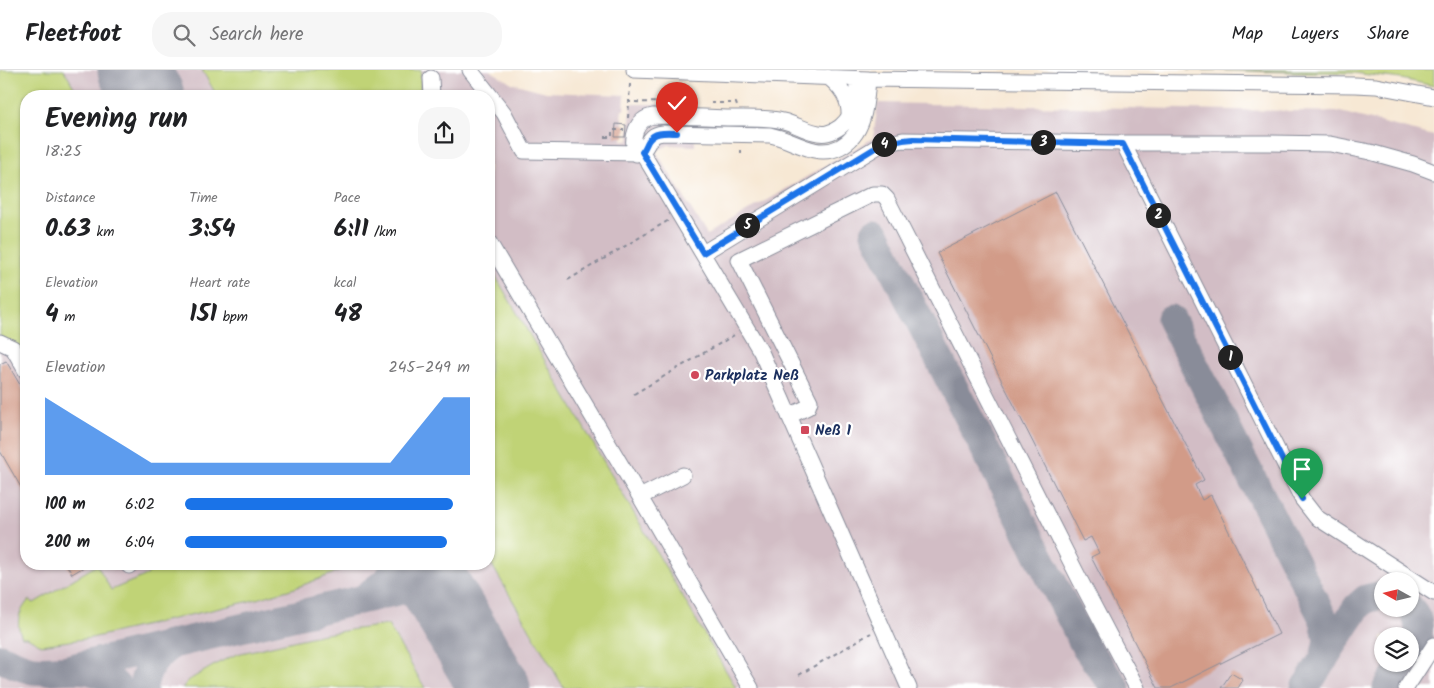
<!DOCTYPE html>
<html lang="en">
<head>
<meta charset="utf-8">
<style>
  :root { --surface:#fff; --page:#f6f6f6; --text:#202124; --muted:#757577; --line:#e0e0e0; --accent:#1a73e8 }
  body { margin:0; font-family:Kalam,sans-serif; background:var(--page); color:var(--text); height:100vh; display:flex; flex-direction:column; font-size:19px; white-space:nowrap }
  * { box-sizing:border-box; margin:0 }
  p { font-size:16px; color:var(--muted) }
  .icon { flex:none; width:28px; height:28px; fill:none; stroke:currentColor; stroke-width:2; stroke-linecap:round; stroke-linejoin:round }
  .map { position:relative; flex:1; overflow:hidden }
  .side { position:absolute; left:20px; top:20px; width:475px; height:480px; display:flex; flex-direction:column; background:var(--surface); border-radius:20px; box-shadow:0 1px 4px #0004 }
  .side>* { flex:none }
  .needle { width:32px; rotate:278deg }
  .fabs { position:absolute; left:1374px; top:502px; display:grid; gap:10px }
  .fabs a { display:grid; place-items:center; width:45px; height:45px; border-radius:50%; background:var(--surface); box-shadow:0 1px 4px #0004; font-size:25px }
  .pin { position:absolute; display:grid; place-items:center; width:42px; height:42px; color:#fff; margin:-51px -21px; border-radius:50% 50% 50% 0; rotate:-45deg; box-shadow:0 0 5px #0007 }
  .pin .icon { rotate:45deg }
  .km { position:absolute; width:25px; height:25px; margin:-12px; border-radius:50%; background:#222; color:#fff; font-size:14px; line-height:25px; text-align:center }
  .round { display:grid; place-items:center; flex:none; width:52px; height:52px; border-radius:20px; background:var(--page) }
  .head { display:flex; align-items:center; justify-content:space-between; height:85px; padding:0 25px }
  h1 { font-size:28px; font-weight:700; line-height:38px }
  .metrics { display:grid; grid-template-columns:repeat(3,1fr); gap:8px; height:85px; padding:5px 25px }
  .metrics div { display:grid; align-content:center }
  .metrics b { font-size:25px; font-weight:700 }
  .metrics small { font-size:14px; font-weight:400 }
  .metrics p { font-size:14px }
  .chart { height:140px; padding:10px 25px }
  .chart p { display:flex; justify-content:space-between }
  .chart svg { width:100%; height:90px; margin-top:5px; fill:var(--accent); opacity:.7 }
  ul { padding:0 25px; list-style:none; font-size:16px }
  li { display:grid; grid-template-columns:80px 60px 1fr; align-items:center; height:38px }
  li i { height:12px; border-radius:6px; background:var(--accent) }
  header { display:flex; align-items:center; gap:30px; box-sizing:border-box; height:70px; padding:0 25px; background:var(--surface); border-bottom:1px solid var(--line) }
  header strong { font-size:24px }
  nav { display:flex; gap:28px; margin-inline-start:auto; font-size:18px }
  .search { width:350px; height:45px; background:var(--page); display:flex; align-items:center; gap:12px; box-sizing:border-box; padding:0 18px; border-radius:20px; color:var(--muted); font-size:19px }
  .map>svg:first-child { display:block }
</style>
</head>
<body>
<header>
<strong>Fleetfoot</strong>
<div class="search"><svg class="icon" aria-label="search" viewBox="0 0 24 24"><circle cx="10" cy="10" r="6"/><path d="M15 15l6 6"/></svg>Search here</div>
<nav><a>Map</a><a>Layers</a><a>Share</a></nav>
</header>
<div class="map">
<svg width="1434" height="618" viewBox="0 0 1434 618">
  <rect width="100%" height="100%" fill="#fff"/>
  <filter id="ink" filterUnits="userSpaceOnUse"><feTurbulence type="fractalNoise" baseFrequency=".02" numOctaves="2"/><feDisplacementMap in="SourceGraphic" scale="10" xChannelSelector="R" yChannelSelector="G"/><feConvolveMatrix kernelMatrix="1 2 1 2 8 2 1 2 1" color-interpolation-filters="sRGB"/></filter>
  <filter id="wash" filterUnits="userSpaceOnUse"><feTurbulence type="fractalNoise" baseFrequency=".0096" numOctaves="4" result="noise"/><feDisplacementMap in="SourceGraphic" scale="20" xChannelSelector="R" yChannelSelector="G"/><feGaussianBlur stdDeviation="1.12" result="paint"/><feColorMatrix in="noise" values="0 0 0 0 0 0 0 0 0 0 0 0 0 0 0 0 0 1.4 0 .05"/><feComposite in="paint" operator="in"/></filter>
  <g filter="url(#wash)">
    <rect width="100%" height="100%" fill="#f7e8d4"/>
    <path fill="#d2bdc5" fill-rule="evenodd" d="M 0,0 L 489,0 L 512,13 L 546,22 L 625,25 L 624,40 L 622,40 L 621,47 L 623,47 L 622,70 L 629,71 L 631,35 L 634,34 L 695,34 L 695,76 L 669,75 L 656,81 L 707,165 L 873,68 L 878,33 L 1340,42 L 1434,66 L 1434,618 L 0,618 ZM 26,26 L 489,26 L 489,494 L 26,494 ZM 1382,511 L 1410,511 L 1410,539 L 1382,539 ZM 1382,566 L 1410,566 L 1410,594 L 1382,594 Z"/>
    <path fill="#c0d376" stroke="#6e816a" d="M 0,0 L 64,0 L 79,26 L 26,26 L 26,289 L 0,266 Z
      M 202,0 L 421,0 L 420,26 L 217,26 Z
      M 1188,0 L 1434,0 L 1434,16 L 1401,9 L 1354,3 Z
      M 489,195 L 736,618 L 564,618 L 489,490 Z
      M 146,494 L 350,494 L 332,504 L 295,518 L 246,532 L 91,568 L 41,575 L 27,567 L 22,567 C 15,553 19,541 29,530 L 34,533 L 97,495 L 111,520 L 147,505 L 150,500 Z
      M 388,555 L 425,618 L 182,618 L 189,610 L 218,593 L 237,584 L 319,565 L 356,559 Z"/>
    <g fill="none" stroke-linecap="round" stroke-linejoin="round">
      <path stroke="#898c99" stroke-width="29" d="M 875,163 L 1086,578 L 1116,618
        M 1171,249 L 1324,550 L 1328,570 L 1324,589
        M 367,526 L 388,510 L 397,494
        M 1410,538 C 1423,552 1420,568 1410,583
        M 0,588 C 10,592 23,599 33,600 C 65,603 93,589 118,618
        M 67,599 L 415,517 C 428,516 435,518 443,529
        M 143,618 C 145,599 158,582 175,573
        M 1305,618 L 1357,537 L 1366,529 L 1382,525
        M 1387,618 L 1403,594"/>
      <path stroke="#898c99" stroke-width="71" d="M 133,0 L 149,26
        M 422,494 L 495,618"/>
    </g>
    <g id="blocks">
      <path fill="#d29b88" d="M 616,54 L 626,55 L 625,67 L 615,67 Z
        M 1056,122 L 1204,410 L 1195,415 L 1202,430 L 1211,425 L 1279,564 L 1171,618 L 1158,618 L 1091,487 L 1099,483 L 1091,467 L 1083,471 L 937,183 Z
        M 6,291 L 26,325 L 26,426 L 0,381 L 0,294 Z
        M 66,494 L 89,494 L 72,504 Z
        M 1231,603 L 1243,610 L 1238,618 L 1221,618 Z"/>
    </g>
  </g>
  <g filter="url(#ink)">
    <use href="#blocks" fill-opacity="0" stroke="#898c99" stroke-width="1"/>
    <g fill="none" stroke-linecap="round" stroke-linejoin="round">
      <defs>
        <path id="minor" d="M 470,0 L 504,43 L 524,81 L 639,83 C 651,77 645,65 663,63 L 770,65 C 785,68 798,76 814,80 C 823,82 832,81 840,77 C 865,64 866,34 868,9
          M 634,0 L 868,9 L 1355,15 L 1376,16 L 1434,27
          M 828,7 C 841,17 850,29 849,46
          M 431,8 L 432,26
          M 1123,73 L 1302,429 L 1316,447 L 1434,523
          M 642,82 L 761,282 L 909,618
          M 636,84 C 630,68 636,49 653,46 C 679,46 704,47 730,48 C 748,48 766,47 783,51 C 797,54 814,66 827,63 C 849,58 857,34 857,15
          M 489,172 L 640,427 L 751,618
          M 703,183 L 880,75 L 903,70 L 1123,73 L 1270,73 L 1330,74 L 1370,82 L 1413,94 L 1434,102
          M 0,272 L 13,278 L 26,301
          M 789,346 L 808,337 L 810,331 L 739,190 L 873,124 L 882,124 L 887,129 L 1080,510 L 1137,618
          M 640,427 L 683,405
          M 129,496 L 129,494
          M 1406,618 L 1434,575"/>
      </defs>
      <use href="#minor" stroke="#898c99" stroke-width="17"/>
      <path stroke="#898c99" stroke-width="2" stroke-dasharray="4 4" stroke-linecap="butt" d="M 630,14 L 629,32 L 699,33
        M 711,33 L 736,33 L 737,36
        M 628,48 L 629,32
        M 605,67 L 612,67 L 612,60 L 624,60
        M 741,84 L 741,77
        M 568,210 L 669,150
        M 634,324 L 736,264
        M 799,605 L 871,563"/>
      <use href="#minor" stroke="#fff" stroke-width="15"/>
    </g>
  </g>
  <g fill="none" stroke-linecap="round" stroke-linejoin="round" filter="url(#ink)">
    <defs>
      <path id="route" d="M 677,63 C 667,63 655,61 649,70 C 646,74 646,78 642,82 L 703,183 L 880,75 L 903,70 L 913,69 L 1123,74 L 1302,429"/>
    </defs>
    <use href="#route" stroke="#fff" stroke-width="10"/>
    <use href="#route" stroke="#1a73e8" stroke-width="6"/>
  </g>
  <g fill="#d1495b" stroke="#fff" stroke-width="2">
    <circle cx="695" cy="305" r="5"/>
    <rect x="800" y="355" width="10" height="10" rx="2.5"/>
  </g>
  <g text-anchor="middle" stroke-width="4.5" stroke-linejoin="round" paint-order="stroke">
    <g font-size="15" font-weight="bold" fill="#1b2f5e" stroke="#fff" text-anchor="start">
      <text x="705" y="310">Parkplatz Neß</text>
      <text x="815" y="365">Neß 1</text>
    </g>
  </g>
</svg>
<div class="fabs">
<a><svg class="needle" viewBox="-14 -14 28 28"><path d="M0-13l5 13h-10z" fill="#e53935"/><path d="M0 13l5-13h-10z" fill="#757577"/></svg></a>
<a><svg class="icon" aria-label="layers" viewBox="0 0 24 24"><path d="M12 4l9 5-9 5-9-5zM3 14l9 5 9-5"/></svg></a>
</div>
<div class="pin" style="left:1302px;top:429px;background:#1e9e55"><svg class="icon" aria-label="arrive" viewBox="0 0 24 24"><path d="M6 21V4h12l-3 4 3 4H6"/></svg></div>
<div class="pin" style="left:677px;top:63px;background:#d93025"><svg class="icon" aria-label="check" viewBox="0 0 24 24"><path d="M5 12l5 5 9-10"/></svg></div>
<b class="km" style="left:1230px;top:287px">1</b>
<b class="km" style="left:1158px;top:145px">2</b>
<b class="km" style="left:1043px;top:72px">3</b>
<b class="km" style="left:884px;top:74px">4</b>
<b class="km" style="left:747px;top:155px">5</b>
<section class="side">
<div class="head"><div><h1>Evening run</h1><p>18:25</p></div><a class="round"><svg class="icon" aria-label="share" viewBox="0 0 24 24"><path d="M12 15V3M7 8l5-5 5 5M5 13v7h14v-7"/></svg></a></div>
<div class="metrics">
<div><p>Distance</p><b>0.63<small> km</small></b></div>
<div><p>Time</p><b>3:54</b></div>
<div><p>Pace</p><b>6:11<small> /km</small></b></div>
</div>
<div class="metrics">
<div><p>Elevation</p><b>4<small> m</small></b></div>
<div><p>Heart rate</p><b>151<small> bpm</small></b></div>
<div><p>kcal</p><b>48</b></div>
</div>
<div class="chart"><p><span>Elevation</span>245–249 m</p>
<svg viewBox="0 0 160 44" preserveAspectRatio="none"><path d="M0 44V6L10 14L20 22L30 30L40 38L50 38L60 38L70 38L80 38L90 38L100 38L110 38L120 38L130 38L140 22L150 6L160 6V44z"/></svg>
</div>
<ul>
<li><b>100 m</b>6:02<i style="width:94%"></i></li>
<li><b>200 m</b>6:04<i style="width:92%"></i></li>
</ul>
</section>
</div>
</body>
</html>
